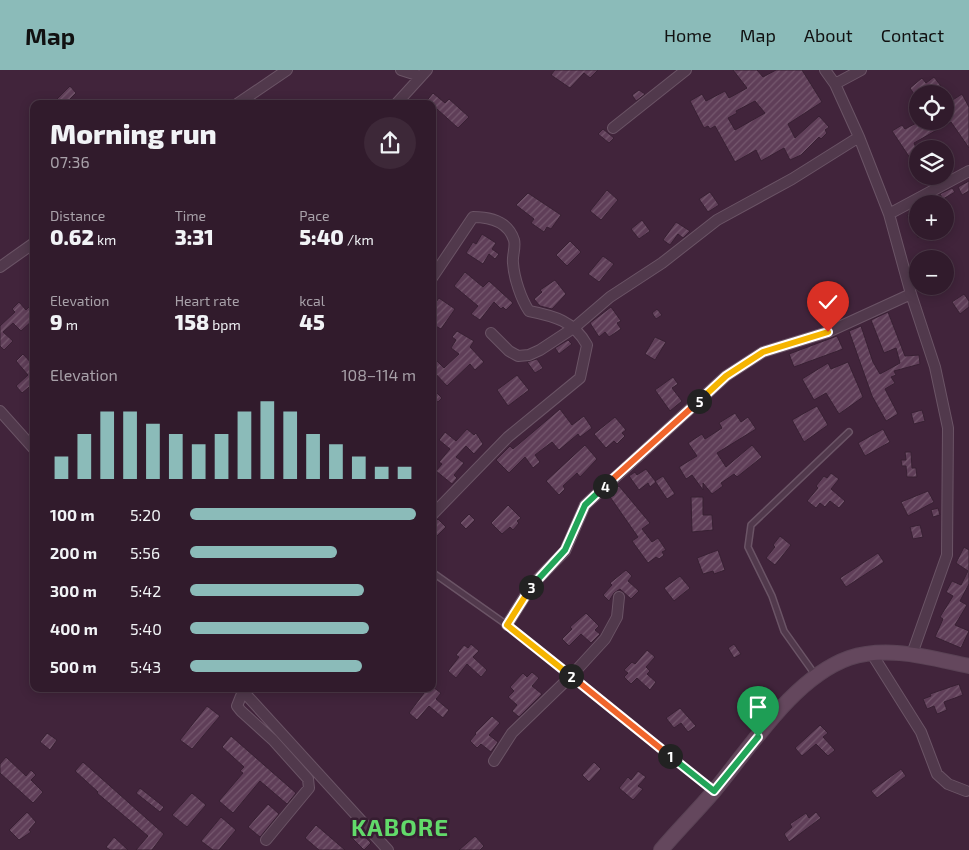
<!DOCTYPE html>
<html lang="en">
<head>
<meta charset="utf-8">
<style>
  :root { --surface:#311b2c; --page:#3d2838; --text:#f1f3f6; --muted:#a8a1a9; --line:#4c3948; --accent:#8bbbb9 }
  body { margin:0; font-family:"Exo 2",sans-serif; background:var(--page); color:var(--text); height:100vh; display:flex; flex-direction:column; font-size:19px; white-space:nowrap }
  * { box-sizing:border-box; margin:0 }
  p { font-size:16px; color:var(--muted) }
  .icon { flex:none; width:28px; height:28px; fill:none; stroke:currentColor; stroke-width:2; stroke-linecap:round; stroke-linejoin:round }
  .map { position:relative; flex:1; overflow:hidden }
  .drawer { position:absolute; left:30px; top:30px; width:406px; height:592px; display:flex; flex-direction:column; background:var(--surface); border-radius:10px; box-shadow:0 2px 12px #0003,0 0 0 1px var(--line) }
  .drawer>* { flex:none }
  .controls { position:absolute; left:909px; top:15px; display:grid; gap:10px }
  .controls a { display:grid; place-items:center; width:45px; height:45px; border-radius:50%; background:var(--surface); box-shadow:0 2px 12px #0003,0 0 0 1px var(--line); font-size:25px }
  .pin { position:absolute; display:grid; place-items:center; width:42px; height:42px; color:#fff; margin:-51px -21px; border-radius:50% 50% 50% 0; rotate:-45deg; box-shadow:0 0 5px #0007 }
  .pin .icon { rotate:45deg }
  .km { position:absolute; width:25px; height:25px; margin:-12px; border-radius:50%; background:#222; color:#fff; font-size:14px; line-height:25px; text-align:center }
  .round { display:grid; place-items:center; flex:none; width:52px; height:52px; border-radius:26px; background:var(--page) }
  .head { display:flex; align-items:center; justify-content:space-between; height:85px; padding:0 20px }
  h1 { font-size:28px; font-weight:800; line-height:38px }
  .metrics { display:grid; grid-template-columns:repeat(3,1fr); gap:8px; height:85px; padding:5px 20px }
  .metrics div { display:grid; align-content:center }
  .metrics b { font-size:21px; font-weight:800 }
  .metrics small { font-size:14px; font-weight:400 }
  .metrics p { font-size:14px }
  .chart { height:140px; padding:10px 20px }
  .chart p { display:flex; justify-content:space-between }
  .chart svg { width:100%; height:90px; margin-top:5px; stroke:var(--accent); stroke-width:6 }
  ul { padding:0 20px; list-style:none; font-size:16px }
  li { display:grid; grid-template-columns:80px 60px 1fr; align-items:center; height:38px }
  li i { height:12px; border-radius:6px; background:var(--accent) }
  header { display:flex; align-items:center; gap:30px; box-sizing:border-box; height:70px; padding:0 25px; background:var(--accent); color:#111 }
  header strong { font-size:24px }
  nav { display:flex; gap:28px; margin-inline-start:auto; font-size:18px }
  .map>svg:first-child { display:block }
</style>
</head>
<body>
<header>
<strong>Map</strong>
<nav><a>Home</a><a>Map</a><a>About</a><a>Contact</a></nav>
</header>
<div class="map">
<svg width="969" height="780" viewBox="0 0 969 780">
  <defs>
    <pattern id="building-hatch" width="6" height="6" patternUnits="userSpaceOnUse" patternTransform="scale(1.25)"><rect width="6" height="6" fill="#5f3e58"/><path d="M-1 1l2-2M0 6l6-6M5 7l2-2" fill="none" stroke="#75586e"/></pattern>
  </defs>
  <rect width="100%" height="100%" fill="#41243b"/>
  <path fill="url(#building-hatch)" stroke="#382033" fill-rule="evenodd" d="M 555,0 L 598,0 L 590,8 L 584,3 L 570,18 L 551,5 Z
    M 733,0 L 757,0 L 763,7 L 776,0 L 802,0 L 822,32 L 788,54 L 795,68 L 819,46 L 829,57 L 825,60 L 827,63 L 821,69 L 819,67 L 801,85 L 790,90 L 784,78 L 761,91 L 756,80 L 735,92 L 715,56 L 710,59 L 708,56 L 704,58 L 690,31 L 702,24 L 706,31 L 725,21 L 729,28 L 747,18 ZM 755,31 L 765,43 L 735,60 L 728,48 L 737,43 L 736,41 Z
    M 934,7 L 944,20 L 939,24 L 914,24 L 910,18 L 922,8 L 926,13 Z
    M 70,16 L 76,23 L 65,34 L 52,34 Z
    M 639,20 L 645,24 L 636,31 L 632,25 Z
    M 433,23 L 445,33 L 449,29 L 469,47 L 458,58 L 437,39 L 432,43 L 432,34 L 424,34 Z
    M 962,24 L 969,37 L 969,78 L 951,52 L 914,73 L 918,83 L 910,88 L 892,61 L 902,55 L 905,59 L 920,51 L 945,51 L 945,35 Z
    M 603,59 L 614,68 L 609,73 L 598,64 Z
    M 969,111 L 969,121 L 962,125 L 958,117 Z
    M 952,118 L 955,122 L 943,129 L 940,124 Z
    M 607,120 L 618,130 L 601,150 L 590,141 Z
    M 710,122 L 719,135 L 708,142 L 699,129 Z
    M 528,123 L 561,145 L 551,159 L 547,157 L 544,162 L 531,153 L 534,149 L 516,135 Z
    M 918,140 L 918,168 L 907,145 Z
    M 642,150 L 650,161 L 639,169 L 631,159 Z
    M 676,152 L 690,161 L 683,168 L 678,164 L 670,175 L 663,170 Z
    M 482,164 L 496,173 L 492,179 L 499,184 L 495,189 L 489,184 L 483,194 L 466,183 L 473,172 L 476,174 Z
    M 570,171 L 581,182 L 567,196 L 556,185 Z
    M 603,186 L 614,194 L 599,212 L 588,204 Z
    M 465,202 L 483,217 L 489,211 L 513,233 L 506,240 L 503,237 L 501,239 L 494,232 L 480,250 L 471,244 L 478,236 L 454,216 Z
    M 555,210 L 566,224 L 552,239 L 540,236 L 534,229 L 542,222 L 540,220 Z
    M 964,224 L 969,231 L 969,237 L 960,244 L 952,232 Z
    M 439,228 L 455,239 L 441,259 L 432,254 L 432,242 L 436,237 L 434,235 Z
    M 19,232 L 26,240 L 34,232 L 34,249 L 21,261 L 13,253 L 3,262 L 13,271 L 4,280 L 0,276 L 0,256 L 15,242 L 12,239 Z
    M 611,237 L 621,251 L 617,253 L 621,259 L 609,267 L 605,262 L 599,267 L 590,253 Z
    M 657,239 L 662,245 L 656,249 L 652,243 Z
    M 888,242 L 905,286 L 919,285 L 920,294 L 894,301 L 896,305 L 891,307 L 895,313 L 885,319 L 898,344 L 886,351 L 872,326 L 849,261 L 861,256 L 873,292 L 880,304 L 900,293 L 896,278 L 884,283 L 871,250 Z
    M 457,261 L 474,271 L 470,277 L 484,292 L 475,300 L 470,294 L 447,316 L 432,300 L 432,286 L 444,298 L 459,284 L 451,278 L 456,270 L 452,267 Z
    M 837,266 L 843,279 L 794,297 L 789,284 Z
    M 655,267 L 666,272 L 655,290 L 645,284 Z
    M 568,270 L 572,274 L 559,284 L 555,278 Z
    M 23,284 L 34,296 L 34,313 L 22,323 L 16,316 L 28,305 L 16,291 Z
    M 537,289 L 543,298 L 535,303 L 527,292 Z
    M 848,292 L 863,327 L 839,344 L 826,323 L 814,330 L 802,309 L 828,293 L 831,299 Z
    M 517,305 L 529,320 L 508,336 L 497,320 Z
    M 673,307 L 678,314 L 672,318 L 682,331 L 670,341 L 655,320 Z
    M 432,318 L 442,328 L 438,332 L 432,328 Z
    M 817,336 L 828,355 L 804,372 L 792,350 Z
    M 560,339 L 572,355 L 584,346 L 592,358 L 580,367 L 578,364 L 559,380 L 552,372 L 535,385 L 540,392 L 533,398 L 525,387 L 509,403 L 496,390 L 510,376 L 513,379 Z
    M 922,340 L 925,351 L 914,354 L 911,343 Z
    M 735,343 L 741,352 L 748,347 L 756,359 L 717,383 L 726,397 L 752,375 L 762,387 L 737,407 L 734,404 L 721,413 L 723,416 L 712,424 L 703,413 L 703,420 L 692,405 L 686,409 L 679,397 L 697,386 L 688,373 L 702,364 L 705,369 L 722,358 L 719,353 Z
    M 615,347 L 626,360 L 622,363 L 625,366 L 617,374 L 614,371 L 606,378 L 594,364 Z
    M 467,359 L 474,365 L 476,363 L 483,374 L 474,384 L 466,376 L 456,387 L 464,393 L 454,405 L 457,408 L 452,414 L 436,401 L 442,394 L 439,392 L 450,379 L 439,370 L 445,362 L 456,371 Z
    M 883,359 L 890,372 L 865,386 L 858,373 Z
    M 585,375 L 597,389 L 580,407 L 577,403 L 563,416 L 565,419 L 559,425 L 546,411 Z
    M 905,382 L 911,382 L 912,398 L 916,398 L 917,407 L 907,407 L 906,396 L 902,396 L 901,390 L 906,390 Z
    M 646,399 L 656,412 L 650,417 L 648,413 L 639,420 L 629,406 L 635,402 L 637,405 Z
    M 831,403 L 839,409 L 831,419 L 845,431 L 839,438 L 830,431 L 825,437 L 820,433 L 816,438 L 807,431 L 818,418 L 816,416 L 824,406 L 827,408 Z
    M 663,406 L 675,424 L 667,429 L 655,411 Z
    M 619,416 L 650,453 L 642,459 L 652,472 L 658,468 L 666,480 L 662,482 L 664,485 L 659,489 L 656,487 L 648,493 L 632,471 L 638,467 L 608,424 Z
    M 928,421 L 934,432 L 908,446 L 901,432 Z
    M 691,427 L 703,427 L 703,445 L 712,445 L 713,460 L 692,462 Z
    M 508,435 L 521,448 L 517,451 L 519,453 L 513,460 L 510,457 L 502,464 L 491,453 Z
    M 938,438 L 940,445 L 933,447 L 931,440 Z
    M 469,444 L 475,450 L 466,459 L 460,453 Z
    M 438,449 L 446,457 L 432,471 L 432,455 Z
    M 920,455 L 923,467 L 913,469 L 910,457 Z
    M 780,466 L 791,475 L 775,495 L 766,488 L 775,477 L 773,475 Z
    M 964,477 L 969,480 L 969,514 L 960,531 L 967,535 L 955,555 L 969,561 L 961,578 L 935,567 L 943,549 L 940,547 L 953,526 L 946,522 L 952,511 L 961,515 L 968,501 L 956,493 Z
    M 718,480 L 725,500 L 714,504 L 713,501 L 703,504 L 697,488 Z
    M 878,483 L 884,492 L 846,517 L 840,508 Z
    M 626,500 L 632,506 L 628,511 L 639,521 L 631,529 L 620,519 L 614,523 L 609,531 L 603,525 L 612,515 L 610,513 Z
    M 680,506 L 690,518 L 674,531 L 664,518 Z
    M 586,543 L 599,556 L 595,560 L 600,564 L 591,573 L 581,564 L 569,576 L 562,569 L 572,559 L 570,557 Z
    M 471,574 L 479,581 L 473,587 L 487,600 L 481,607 L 467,594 L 456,608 L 448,601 L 459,587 L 456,585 L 464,575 L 468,578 Z
    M 734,574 L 741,584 L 734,588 L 728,578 Z
    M 647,580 L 655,587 L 646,597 L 650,601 L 647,604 L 656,612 L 650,620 L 637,608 L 631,614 L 624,607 L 628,603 L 624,600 L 632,592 L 635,594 Z
    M 532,602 L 539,608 L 532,616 L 542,624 L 519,647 L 512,641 L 517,635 L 508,627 L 514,621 L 510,617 L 523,603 L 527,607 Z
    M 959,614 L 963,625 L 944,632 L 947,640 L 937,644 L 934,636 L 927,639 L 923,629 L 931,626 L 930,624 Z
    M 433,617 L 441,623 L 436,629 L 449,640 L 443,648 L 429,636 L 417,650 L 409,643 L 427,619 L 430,621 Z
    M 207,636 L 220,646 L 192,679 L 180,670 Z
    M 680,638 L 696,656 L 688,662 L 681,653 L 674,658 L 666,648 Z
    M 492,646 L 500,653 L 489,665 L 498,672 L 491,682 L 481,674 L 477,678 L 470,671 L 476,664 L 475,663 Z
    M 820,655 L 828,663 L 823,667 L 835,680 L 828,686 L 816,674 L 802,686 L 795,678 Z
    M 47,663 L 57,670 L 50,680 L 40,672 Z
    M 231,666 L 296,723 L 287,734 L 260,711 L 233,743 L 219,731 L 243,703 L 240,701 L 244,697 L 222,677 Z
    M 6,687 L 26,706 L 31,700 L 36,705 L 31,710 L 43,722 L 33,733 L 0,703 L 0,694 Z
    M 83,692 L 164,764 L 152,780 L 136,780 L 148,766 L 97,723 L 98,722 L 75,701 Z
    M 594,692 L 601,699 L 589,712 L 582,705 Z
    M 901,699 L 906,706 L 877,728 L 871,721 Z
    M 638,701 L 646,707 L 638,716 L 643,719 L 633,730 L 619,718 L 628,707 L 631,710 Z
    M 140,718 L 164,737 L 160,742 L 136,723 Z
    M 192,723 L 206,735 L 187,757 L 172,745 Z
    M 268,734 L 279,744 L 260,767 L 248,757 Z
    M 27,742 L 36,752 L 29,760 L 31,762 L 19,770 L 9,760 Z
    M 816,742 L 821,748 L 789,772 L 784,764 L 792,757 L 790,754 L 806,743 L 809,748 Z
    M 221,747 L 236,760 L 219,780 L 213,780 L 201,771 Z
    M 316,755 L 345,780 L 319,780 L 305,768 Z
    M 359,760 L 371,773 L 364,780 L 351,767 Z
    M 475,766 L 484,776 L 480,780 L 459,780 Z
    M 114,767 L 128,780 L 110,780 L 106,777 Z"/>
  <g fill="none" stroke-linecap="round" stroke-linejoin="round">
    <defs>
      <path id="service" d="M 432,502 L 507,555 L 714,721
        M 816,606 L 784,561 L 772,526 L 748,477 L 751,455 L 849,362"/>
      <path id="minor" d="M 401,0 L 420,6
        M 825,0 L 835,14 L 859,67 L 889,144 L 911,224 L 935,297 L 948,358 L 947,485 L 912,584
        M 835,14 L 861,0
        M 237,34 L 287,0
        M 396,34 L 427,0
        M 613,58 L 686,0
        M 889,144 L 969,101
        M 0,197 L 34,173
        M 432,208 L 473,147 C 489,147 508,151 514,170 C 516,177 512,186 513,193 C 514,208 521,229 529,241 C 554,246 574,251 587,275 L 580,308 L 508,367 L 432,445
        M 491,263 L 509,281 L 518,286 L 529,285 L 540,280 L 575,257 L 610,227 L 662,193 L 717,150 L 792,109 L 859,67
        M 0,341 L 34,379
        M 507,555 L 532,515 L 565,481 L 585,435 L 726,306 L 763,282 L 828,262 L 911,224
        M 872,584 L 921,662 L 937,704 L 948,714 L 966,721
        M 241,619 L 388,780
        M 245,623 L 241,626 L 237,636 L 241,641 L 273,670 L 308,709 L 309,718 L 266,770
        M 494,691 L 512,663 L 571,606 L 605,569 L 617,547 L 619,527"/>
      <path id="secondary" d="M 661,780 C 678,760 697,741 714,721 C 751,677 793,608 849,588 C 888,575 930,588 969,596"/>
    </defs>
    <use href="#service" stroke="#6b5466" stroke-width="8"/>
    <use href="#minor" stroke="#6b5466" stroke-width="12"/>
    <use href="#secondary" stroke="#5a4255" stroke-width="16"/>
    <use href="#service" stroke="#51394c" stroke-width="5"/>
    <use href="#minor" stroke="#51394c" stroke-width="10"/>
    <use href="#secondary" stroke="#64475d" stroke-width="14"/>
  </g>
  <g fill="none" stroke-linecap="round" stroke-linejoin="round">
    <defs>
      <path id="split-1" d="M 670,686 L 714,721 L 758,667"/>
      <path id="split-2" d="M 571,606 L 670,686"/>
      <path id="split-3" d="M 531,517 L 507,555 L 571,606"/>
      <path id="split-4" d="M 531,517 L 565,480 L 585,435 L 605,416"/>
      <path id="split-5" d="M 605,416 L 699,331"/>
      <path id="split-6" d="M 699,331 L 726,306 L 763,282 L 828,262"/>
    </defs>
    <use href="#split-1" stroke="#fff" stroke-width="10"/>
    <use href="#split-2" stroke="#fff" stroke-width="10"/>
    <use href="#split-3" stroke="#fff" stroke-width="10"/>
    <use href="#split-4" stroke="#fff" stroke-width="10"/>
    <use href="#split-5" stroke="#fff" stroke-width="10"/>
    <use href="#split-6" stroke="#fff" stroke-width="10"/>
    <use href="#split-1" stroke="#22a559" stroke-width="6"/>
    <use href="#split-2" stroke="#f0652b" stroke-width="6"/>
    <use href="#split-3" stroke="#f5b400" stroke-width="6"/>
    <use href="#split-4" stroke="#22a559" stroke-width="6"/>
    <use href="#split-5" stroke="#f0652b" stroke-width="6"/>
    <use href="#split-6" stroke="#f5b400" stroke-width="6"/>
  </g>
  <g text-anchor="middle" stroke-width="5" stroke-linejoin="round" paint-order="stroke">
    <g font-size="24" font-weight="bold" letter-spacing="1" fill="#62da6a" stroke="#361e31">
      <text x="400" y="766">KABORE</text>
    </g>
  </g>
</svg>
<div class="controls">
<a><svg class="icon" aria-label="locate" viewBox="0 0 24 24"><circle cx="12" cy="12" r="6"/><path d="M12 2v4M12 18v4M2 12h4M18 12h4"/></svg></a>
<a><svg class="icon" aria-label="layers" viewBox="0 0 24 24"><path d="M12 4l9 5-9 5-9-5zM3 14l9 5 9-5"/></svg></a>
<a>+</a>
<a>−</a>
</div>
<div class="pin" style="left:758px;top:667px;background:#1e9e55"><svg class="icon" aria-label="arrive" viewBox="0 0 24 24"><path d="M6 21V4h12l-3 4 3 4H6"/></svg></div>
<div class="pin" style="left:828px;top:262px;background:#d93025"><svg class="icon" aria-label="check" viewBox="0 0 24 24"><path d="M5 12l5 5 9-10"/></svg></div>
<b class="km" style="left:670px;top:686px">1</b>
<b class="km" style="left:571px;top:606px">2</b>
<b class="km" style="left:531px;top:517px">3</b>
<b class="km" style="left:605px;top:416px">4</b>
<b class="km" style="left:699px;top:331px">5</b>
<section class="drawer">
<div class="head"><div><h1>Morning run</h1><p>07:36</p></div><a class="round"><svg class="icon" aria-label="share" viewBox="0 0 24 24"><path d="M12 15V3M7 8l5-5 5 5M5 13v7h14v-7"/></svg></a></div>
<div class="metrics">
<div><p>Distance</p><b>0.62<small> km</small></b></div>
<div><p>Time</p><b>3:31</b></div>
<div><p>Pace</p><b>5:40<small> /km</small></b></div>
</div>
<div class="metrics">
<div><p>Elevation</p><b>9<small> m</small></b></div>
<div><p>Heart rate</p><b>158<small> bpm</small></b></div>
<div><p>kcal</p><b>45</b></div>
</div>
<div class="chart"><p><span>Elevation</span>108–114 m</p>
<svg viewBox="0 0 160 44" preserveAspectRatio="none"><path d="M5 44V33M15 44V22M25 44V11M35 44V11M45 44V17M55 44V22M65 44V27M75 44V22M85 44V11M95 44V6M105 44V11M115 44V22M125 44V27M135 44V33M145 44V38M155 44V38"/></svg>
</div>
<ul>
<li><b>100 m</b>5:20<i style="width:100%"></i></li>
<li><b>200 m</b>5:56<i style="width:65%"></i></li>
<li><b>300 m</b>5:42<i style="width:77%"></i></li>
<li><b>400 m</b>5:40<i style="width:79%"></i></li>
<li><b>500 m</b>5:43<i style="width:76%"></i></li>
</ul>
</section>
</div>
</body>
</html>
